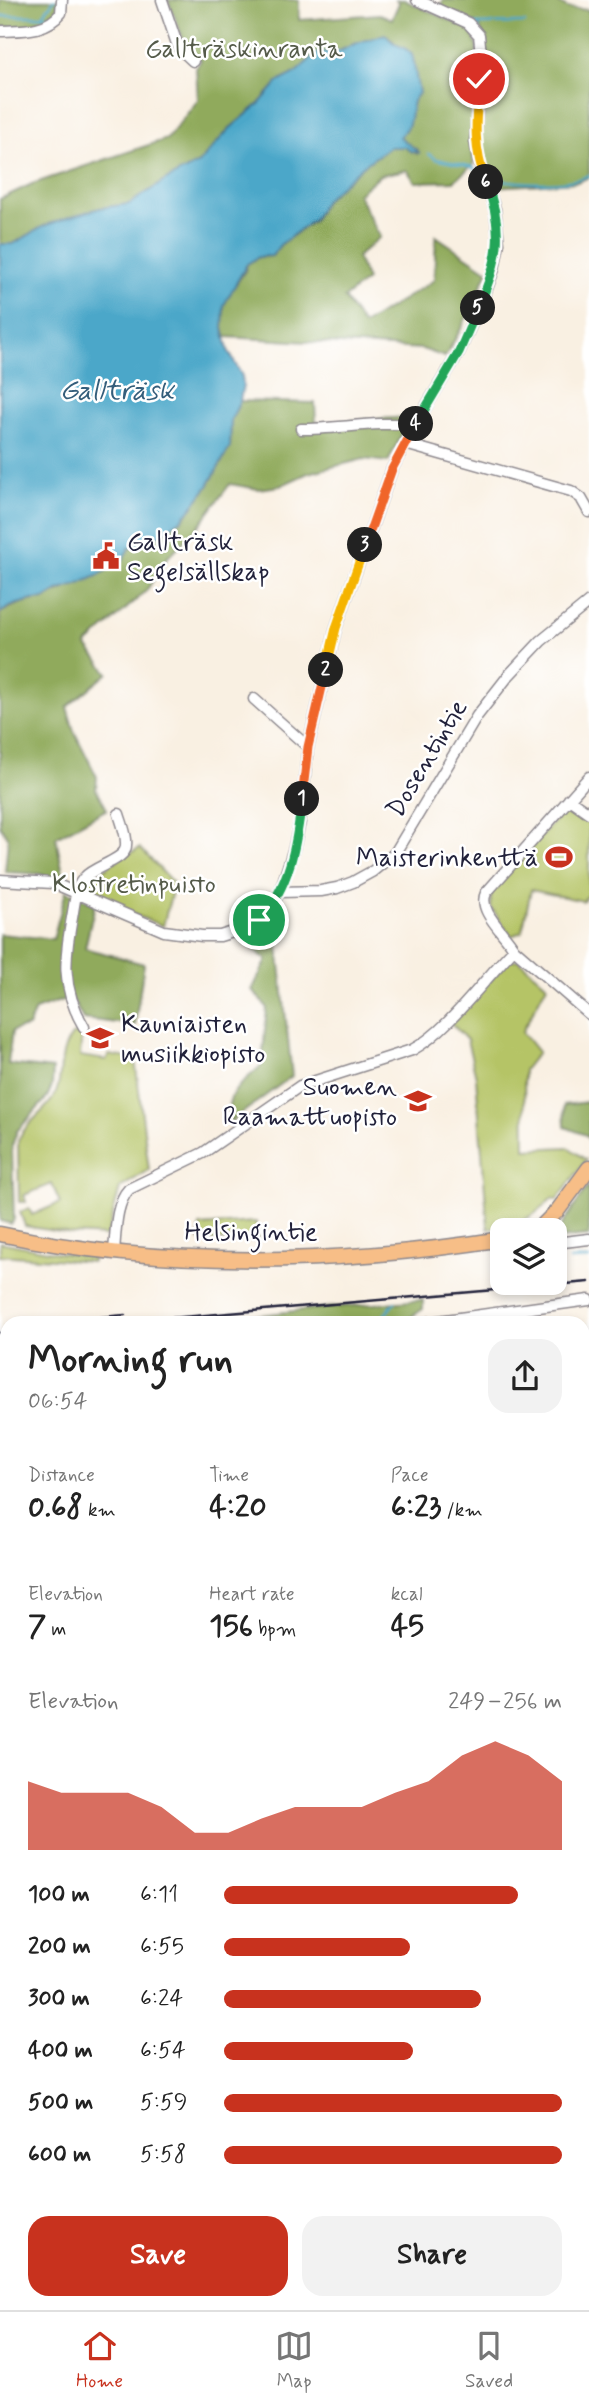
<!DOCTYPE html>
<html lang="en">
<head>
<meta charset="utf-8">
<style>
  :root { --surface:#fff; --page:#f2f2f2; --text:#222; --muted:#767676; --line:#e0e0e0; --accent:#c8321e }
  body { margin:0; font-family:Mynerve,sans-serif; background:var(--page); color:var(--text); height:100vh; display:flex; flex-direction:column; font-size:26px; white-space:nowrap }
  * { box-sizing:border-box; margin:0 }
  p { font-size:23px; color:var(--muted) }
  .icon { flex:none; width:38px; height:38px; fill:none; stroke:currentColor; stroke-width:2; stroke-linecap:round; stroke-linejoin:round }
  .map { position:relative; flex:1; overflow:hidden }
  .panel { position:absolute; left:0px; top:1316px; width:590px; height:994px; display:flex; flex-direction:column; background:var(--surface); border-radius:21px 21px 0 0; box-shadow:0 4px 10px #0003 }
  .panel>* { flex:none }
  .controls { position:absolute; left:490px; top:1218px; display:grid; gap:14px }
  .controls a { display:grid; place-items:center; width:77px; height:77px; border-radius:14px; background:var(--surface); box-shadow:0 4px 10px #0003; font-size:35px }
  .pin { position:absolute; display:grid; place-items:center; width:60px; height:60px; color:#fff; margin:-30px; border:4px solid #fff; border-radius:50%; box-shadow:0 2px 7px #0007 }
  .km { position:absolute; width:35px; height:35px; margin:-18px; border-radius:50%; background:#222; color:#fff; font-size:19px; line-height:35px; text-align:center }
  .round { display:grid; place-items:center; flex:none; width:74px; height:74px; border-radius:21px; background:var(--page) }
  .head { display:flex; align-items:center; justify-content:space-between; height:119px; padding:0 28px }
  h1 { font-size:38px; font-weight:800; line-height:52px }
  .stats { display:grid; grid-template-columns:repeat(3,1fr); gap:10px; height:119px; padding:7px 28px }
  .stats div { display:grid; align-content:center }
  .stats b { font-size:30px; font-weight:800 }
  .stats small { font-size:19px; font-weight:400 }
  .stats p { font-size:19px }
  .chart { height:196px; padding:14px 28px }
  .chart p { display:flex; justify-content:space-between }
  .chart svg { width:100%; height:126px; margin-top:7px; fill:var(--accent); opacity:.7 }
  .cta { display:flex; gap:14px; margin-top:auto; padding:14px 28px }
  .cta a { flex:1; height:80px; border-radius:21px; background:var(--accent); color:#fff; font-size:28px; font-weight:800; line-height:80px; text-align:center }
  .cta a+a { background:var(--page); color:var(--text) }
  ul { padding:0 28px; list-style:none; font-size:23px }
  li { display:grid; grid-template-columns:112px 84px 1fr; align-items:center; height:52px }
  li i { height:18px; border-radius:9px; background:var(--accent) }
  .tabs { display:flex; justify-content:space-around; align-items:center; height:98px; border-top:2px solid var(--line); background:var(--surface); font-size:19px; color:var(--muted) }
  .tabs a { display:grid; justify-items:center; gap:4px }
  .tabs .selected { color:var(--accent) }
  .map>svg:first-child { display:block }
</style>
</head>
<body>
<div class="map">
<svg width="589" height="2310" viewBox="0 0 589 2310">
  <rect width="100%" height="100%" fill="#fff"/>
  <filter id="ink" filterUnits="userSpaceOnUse"><feTurbulence type="fractalNoise" baseFrequency=".0143" numOctaves="2"/><feDisplacementMap in="SourceGraphic" scale="14" xChannelSelector="R" yChannelSelector="G"/><feConvolveMatrix kernelMatrix="1 2 1 2 8 2 1 2 1" color-interpolation-filters="sRGB"/></filter>
  <filter id="wash" filterUnits="userSpaceOnUse"><feTurbulence type="fractalNoise" baseFrequency=".00686" numOctaves="4" result="noise"/><feDisplacementMap in="SourceGraphic" scale="28" xChannelSelector="R" yChannelSelector="G"/><feGaussianBlur stdDeviation="1.57" result="paint"/><feColorMatrix in="noise" values="0 0 0 0 0 0 0 0 0 0 0 0 0 0 0 0 0 1.4 0 .05"/><feComposite in="paint" operator="in"/></filter>
  <g filter="url(#wash)">
    <rect width="100%" height="100%" fill="#f9f0e2"/>
    <path fill="#b5c466" stroke="#6c7350" stroke-width="2" d="M 568,806 L 589,821 L 589,893 L 583,901 L 531,890 L 522,932 L 511,936 L 491,907 L 491,891 Z
      M 140,848 L 174,884 L 163,926 L 137,916 L 93,893 L 88,887 L 89,880 L 120,858 Z
      M 508,960 L 519,960 L 547,985 L 522,1032 L 538,1052 L 524,1070 L 525,1149 L 568,1147 L 586,1160 L 557,1200 L 552,1198 C 534,1218 515,1227 488,1229 L 476,1077 L 467,1040 L 451,1023 Z
      M 82,1033 L 80,1056 L 106,1060 L 109,1055 L 135,1059 L 149,1170 L 120,1188 L 107,1236 L 72,1234 L 25,1226 L 20,1212 L 29,1208 L 32,1215 L 60,1203 L 52,1184 L 24,1195 L 26,1202 L 19,1202 L 18,1141 C 25,1123 43,1114 53,1098 C 65,1080 55,1058 72,1035 Z
      M 254,1222 L 256,1222 L 258,1241 L 199,1240 L 200,1226 Z
      M 0,1242 L 58,1253 L 92,1257 L 92,1262 L 0,1255 Z
      M 583,1744 L 589,1744 L 589,1982 L 583,1982 Z
      M 0,1841 L 7,1850 L 7,1895 L 0,1902 Z
      M 501,2303 L 505,2303 L 511,2309 L 523,2303 L 568,2303 L 556,2310 L 495,2310 L 493,2307 Z"/>
    <path fill="#90aa5b" stroke="#59664b" stroke-width="2" d="M 0,0 L 58,0 C 58,5 58,13 53,17 C 41,27 15,27 0,27 Z
      M 168,0 L 299,0 L 299,20 L 380,14 L 392,19 L 399,3 L 396,0 L 404,0 L 465,27 L 472,33 L 477,46 L 471,146 L 474,164 L 454,181 L 415,182 L 407,170 L 380,175 L 358,194 L 380,237 L 357,257 L 367,280 L 344,298 L 363,325 L 434,280 L 436,236 L 488,271 L 462,327 L 445,357 L 422,349 L 226,337 L 223,328 L 224,305 L 229,294 L 245,271 L 247,264 L 259,257 L 272,256 L 280,245 L 313,221 L 326,199 L 364,165 L 390,147 L 405,147 L 417,154 L 418,150 L 408,145 L 400,137 L 406,128 L 413,101 L 419,93 L 413,69 L 415,64 L 388,36 L 381,35 L 371,40 L 354,44 L 340,51 L 322,52 L 294,74 L 278,82 L 259,104 L 229,129 L 199,163 L 166,180 L 129,204 L 100,208 L 44,226 L 13,244 L 0,244 L 0,199 L 32,184 L 167,139 L 198,100 L 196,68 L 201,60 L 186,46 Z
      M 443,0 L 555,0 L 567,8 L 589,10 L 589,177 L 577,182 L 492,187 L 481,159 L 479,139 L 484,38 L 479,25 L 440,7 Z
      M 240,401 L 315,403 L 316,423 L 407,417 L 400,438 L 388,462 L 364,459 L 308,473 L 280,486 L 258,489 L 230,484 L 197,528 L 168,557 L 146,591 L 86,645 L 108,673 L 67,707 L 74,731 L 97,777 L 96,789 L 107,809 L 56,837 L 65,884 L 40,874 L 5,872 L 8,838 L 0,826 L 0,613 C 14,605 27,600 44,599 L 122,561 L 129,548 L 152,540 L 182,520 L 208,486 L 230,447 L 231,420 Z
      M 66,891 L 95,904 L 85,948 L 144,964 L 135,1025 L 83,1019 L 71,997 L 35,1010 L 28,1027 L 12,1031 L 8,1064 L 53,1069 L 52,1086 L 47,1098 L 17,1131 L 12,1146 L 14,1219 L 11,1224 L 0,1221 L 0,934 L 53,939 Z
      M 275,918 L 292,1076 L 230,1122 C 222,1094 243,1083 262,1065 L 267,1007 L 252,990 L 267,960 L 238,937 Z
      M 589,1102 L 589,1140 L 586,1135 L 565,1127 L 564,1105 Z
      M 589,1185 L 589,1236 L 558,1239 L 555,1235 Z
      M 423,1300 L 423,1309 L 402,1323 L 196,1323 L 311,1309 Z
      M 583,1622 L 589,1623 L 589,1704 L 583,1704 Z
      M 0,1690 L 7,1691 L 7,1751 L 0,1758 Z
      M 589,1768 L 589,1941 L 583,1943 L 583,1773 Z
      M 583,2108 L 589,2108 L 589,2287 L 584,2292 Z"/>
    <path fill="#4ba7c9" stroke="#366482" stroke-width="2" d="M 385,34 C 388,36 390,40 393,42 C 398,47 407,47 412,55 C 414,59 417,84 419,93 L 413,101 L 409,124 L 400,137 L 420,153 L 410,151 L 405,147 L 390,147 L 364,165 L 326,199 L 313,220 L 280,245 L 272,256 L 259,257 L 247,264 L 224,305 L 223,328 L 228,350 L 242,376 L 243,385 L 240,401 L 231,420 L 230,447 L 208,486 L 188,512 L 181,520 L 152,540 L 129,548 L 122,561 L 97,576 L 77,585 L 60,590 L 44,599 L 32,600 L 11,606 L 0,613 L 0,244 L 13,244 L 44,226 L 69,217 L 100,208 L 129,204 L 166,180 L 199,163 L 229,129 L 259,104 L 278,82 L 294,74 L 317,53 L 340,51 L 354,44 Z"/>
    <g fill="none" stroke-linecap="round" stroke-linejoin="round">
      <path stroke="#4ba7c9" stroke-width="2.5" d="M 0,16 L 52,16
        M 42,16 L 54,0
        M 479,28 L 476,24 L 525,23
        M 480,138 L 486,166
        M 429,154 L 436,159 L 473,167 L 475,170
        M 487,175 C 507,185 569,186 589,175
        M 570,1260 L 589,1259
        M 378,1323 L 395,1302"/>
    </g>
  </g>
  <g filter="url(#ink)">
    <g fill="none" stroke-linecap="round" stroke-linejoin="round">
      <defs>
        <path id="minor" d="M 162,0 L 178,47 L 193,61
          M 0,31 C 22,30 46,32 61,13 L 62,0
          M 301,429 C 339,429 377,421 415,425
          M 405,444 L 571,491 L 581,498 L 589,512
          M 254,699 L 308,747
          M 569,799 L 589,813
          M 0,880 L 53,883 L 164,931 L 202,936 L 220,936 L 249,927 L 267,912 L 280,892 L 294,848 L 300,821 L 308,747 L 336,628 L 392,469 L 415,425 L 459,352 L 486,291 L 494,269 L 499,243 L 495,209 L 478,159 L 475,141 L 481,55 L 479,35 L 468,23 L 417,0
          M 280,892 L 321,891 L 337,888 L 353,882 L 373,871 L 395,853 L 477,716 L 509,675 L 541,641 L 589,602
          M 514,949 L 589,1014
          M 84,1027 C 60,986 65,957 73,912 C 75,901 76,885 85,877 C 94,867 120,861 125,850 C 129,840 122,824 119,814
          M 555,1243 L 589,1239
          M 114,1251 C 116,1232 115,1204 129,1189 L 203,1153 L 300,1086 L 412,1050 C 448,1031 484,979 514,949 C 505,933 477,911 486,893 L 589,777
          M 424,1323 L 589,1300
          M 0,1468 L 7,1488
          M 583,1561 L 589,1517
          M 0,1785 L 7,1794
          M 0,1913 L 7,1905
          M 0,2162 L 7,2159
          M 271,2303 L 273,2310
          M 417,2303 L 425,2310
          M 168,2310 L 173,2303
          M 575,2310 L 589,2301"/>
        <path id="major" d="M 538,1230 L 558,1210 L 589,1168
          M 0,1234 C 163,1269 338,1265 502,1239
          M 0,1664 L 7,1665
          M 0,1677 L 7,1679
          M 583,1739 L 589,1739
          M 183,2303 L 194,2310"/>
      </defs>
      <use href="#minor" stroke="#8e898e" stroke-width="13"/>
      <use href="#major" stroke="#8e898e" stroke-width="17"/>
      <use href="#minor" stroke="#fff" stroke-width="10"/>
      <use href="#major" stroke="#f7be87" stroke-width="14"/>
      <path stroke="#22223b" stroke-width="2.5" d="M 33,1323 L 125,1315
        M 113,1323 L 589,1282
        M 0,1333 L 7,1332"/>
    </g>
  </g>
  <g fill="none" stroke-linecap="round" stroke-linejoin="round" filter="url(#ink)">
    <defs>
      <path id="split-1" d="M 259,920 C 290,888 297,842 302,799"/>
      <path id="split-2" d="M 302,799 L 308,747 L 326,670"/>
      <path id="split-3" d="M 326,670 L 336,628 L 365,545"/>
      <path id="split-4" d="M 365,545 L 392,469 L 416,424"/>
      <path id="split-5" d="M 416,424 L 459,352 L 478,308"/>
      <path id="split-6" d="M 478,308 C 499,261 505,231 486,182"/>
      <path id="split-7" d="M 479,79 C 476,118 472,145 486,182"/>
    </defs>
    <use href="#split-1" stroke="#fff" stroke-width="14"/>
    <use href="#split-2" stroke="#fff" stroke-width="14"/>
    <use href="#split-3" stroke="#fff" stroke-width="14"/>
    <use href="#split-4" stroke="#fff" stroke-width="14"/>
    <use href="#split-5" stroke="#fff" stroke-width="14"/>
    <use href="#split-6" stroke="#fff" stroke-width="14"/>
    <use href="#split-7" stroke="#fff" stroke-width="14"/>
    <use href="#split-1" stroke="#22a559" stroke-width="9"/>
    <use href="#split-2" stroke="#f0652b" stroke-width="9"/>
    <use href="#split-3" stroke="#f5b400" stroke-width="9"/>
    <use href="#split-4" stroke="#f0652b" stroke-width="9"/>
    <use href="#split-5" stroke="#22a559" stroke-width="9"/>
    <use href="#split-6" stroke="#22a559" stroke-width="9"/>
    <use href="#split-7" stroke="#f5b400" stroke-width="9"/>
  </g>
  <defs>
    <symbol id="civic-bare" viewBox="-9 -9 18 18"><path d="M-.6-6.5H3V-4.5H.6V-3L4-1V1h2V6H-6V1h2V-1L-.6-3ZM-1.2 2.5V6h2.4V2.5Z" fill="#c8321e" stroke="#fff" stroke-width="2.5" paint-order="stroke"/></symbol>
    <symbol id="stadium-bare" viewBox="-9 -9 18 18"><path d="M0-5a6.5 5 0 1 0 0 10a6.5 5 0 1 0 0-10ZM-3.5-1.8h7v3.6h-7Z" fill="#c8321e" stroke="#fff" stroke-width="2.5" paint-order="stroke"/></symbol>
    <symbol id="university-bare" viewBox="-9 -9 18 18"><path d="M0-5L7-2L0 1L-7-2ZM-4 1L0 2.5L4 1V4Q0 6-4 4Z" fill="#c8321e" stroke="#fff" stroke-width="2.5" paint-order="stroke"/></symbol>
    <symbol id="school-bare" viewBox="-9 -9 18 18"><path d="M0-5L7-2L0 1L-7-2ZM-4 1L0 2.5L4 1V4Q0 6-4 4Z" fill="#c8321e" stroke="#fff" stroke-width="2.5" paint-order="stroke"/></symbol>
  </defs>
  <g fill-rule="evenodd">
    <use href="#civic-bare" x="87" y="537" width="38" height="38"/>
    <use href="#stadium-bare" x="540" y="838" width="38" height="38"/>
    <use href="#university-bare" x="81" y="1019" width="38" height="38"/>
    <use href="#school-bare" x="399" y="1082" width="38" height="38"/>
  </g>
  <g text-anchor="middle" stroke-width="5" stroke-linejoin="round" paint-order="stroke">
    <g font-size="26" fill="#555b4a" stroke="#fff">
      <text x="244" y="57">Gallträskinranta</text>
      <text x="134" y="892">Klostretinpuisto</text>
    </g>
    <g font-size="26" fill="#22223b" stroke="#fff" text-anchor="start">
      <text x="127" y="550">Gallträsk<tspan x="127" dy="30">Segelsällskap</tspan></text>
      <text x="538" y="866" text-anchor="end">Maisterinkenttä</text>
      <text x="121" y="1032">Kauniaisten<tspan x="121" dy="30">musiikkiopisto</tspan></text>
      <text x="397" y="1095" text-anchor="end">Suomen<tspan x="397" dy="30">Raamattuopisto</tspan></text>
    </g>
    <g font-size="26" fill="#22223b" stroke="#fff">
      <text transform="translate(426 758) rotate(-59)" y="9">Dosentintie</text>
      <text x="251" y="1240">Helsingintie</text>
    </g>
    <g font-size="28" font-style="italic" fill="#345e7b" stroke="#fff">
      <text x="117" y="399">Gallträsk</text>
    </g>
  </g>
</svg>
<div class="controls">
<a><svg class="icon" aria-label="layers" viewBox="0 0 24 24"><path d="M12 4l9 5-9 5-9-5zM3 14l9 5 9-5"/></svg></a>
</div>
<div class="pin" style="left:259px;top:920px;background:#1e9e55"><svg class="icon" aria-label="arrive" viewBox="0 0 24 24"><path d="M6 21V4h12l-3 4 3 4H6"/></svg></div>
<div class="pin" style="left:479px;top:79px;background:#d93025"><svg class="icon" aria-label="check" viewBox="0 0 24 24"><path d="M5 12l5 5 9-10"/></svg></div>
<b class="km" style="left:302px;top:799px">1</b>
<b class="km" style="left:326px;top:670px">2</b>
<b class="km" style="left:365px;top:545px">3</b>
<b class="km" style="left:416px;top:424px">4</b>
<b class="km" style="left:478px;top:308px">5</b>
<b class="km" style="left:486px;top:182px">6</b>
<section class="panel">
<div class="head"><div><h1>Morning run</h1><p>06:54</p></div><a class="round"><svg class="icon" aria-label="share" viewBox="0 0 24 24"><path d="M12 15V3M7 8l5-5 5 5M5 13v7h14v-7"/></svg></a></div>
<div class="stats">
<div><p>Distance</p><b>0.68<small> km</small></b></div>
<div><p>Time</p><b>4:20</b></div>
<div><p>Pace</p><b>6:23<small> /km</small></b></div>
</div>
<div class="stats">
<div><p>Elevation</p><b>7<small> m</small></b></div>
<div><p>Heart rate</p><b>156<small> bpm</small></b></div>
<div><p>kcal</p><b>45</b></div>
</div>
<div class="chart"><p><span>Elevation</span>249–256 m</p>
<svg viewBox="0 0 160 44" preserveAspectRatio="none"><path d="M0 44V20L10 24L20 24L30 24L40 29L50 38L60 38L70 33L80 29L90 29L100 29L110 24L120 20L130 11L140 6L150 11L160 20V44z"/></svg>
</div>
<ul>
<li><b>100 m</b>6:11<i style="width:87%"></i></li>
<li><b>200 m</b>6:55<i style="width:55%"></i></li>
<li><b>300 m</b>6:24<i style="width:76%"></i></li>
<li><b>400 m</b>6:54<i style="width:56%"></i></li>
<li><b>500 m</b>5:59<i style="width:100%"></i></li>
<li><b>600 m</b>5:58<i style="width:100%"></i></li>
</ul>
<div class="cta"><a>Save</a><a>Share</a></div>
</section>
</div>
<nav class="tabs">
<a class="selected"><svg class="icon" aria-label="home" viewBox="0 0 24 24"><path d="M3 11l9-7 9 7M6 9v11h12V9"/></svg>Home</a>
<a><svg class="icon" aria-label="map" viewBox="0 0 24 24"><path d="M3 6l6-2 6 2 6-2v14l-6 2-6-2-6 2zM9 4v14M15 6v14"/></svg>Map</a>
<a><svg class="icon" aria-label="saved" viewBox="0 0 24 24"><path d="M7 4h10v16l-5-4-5 4z"/></svg>Saved</a>
</nav>
</body>
</html>
